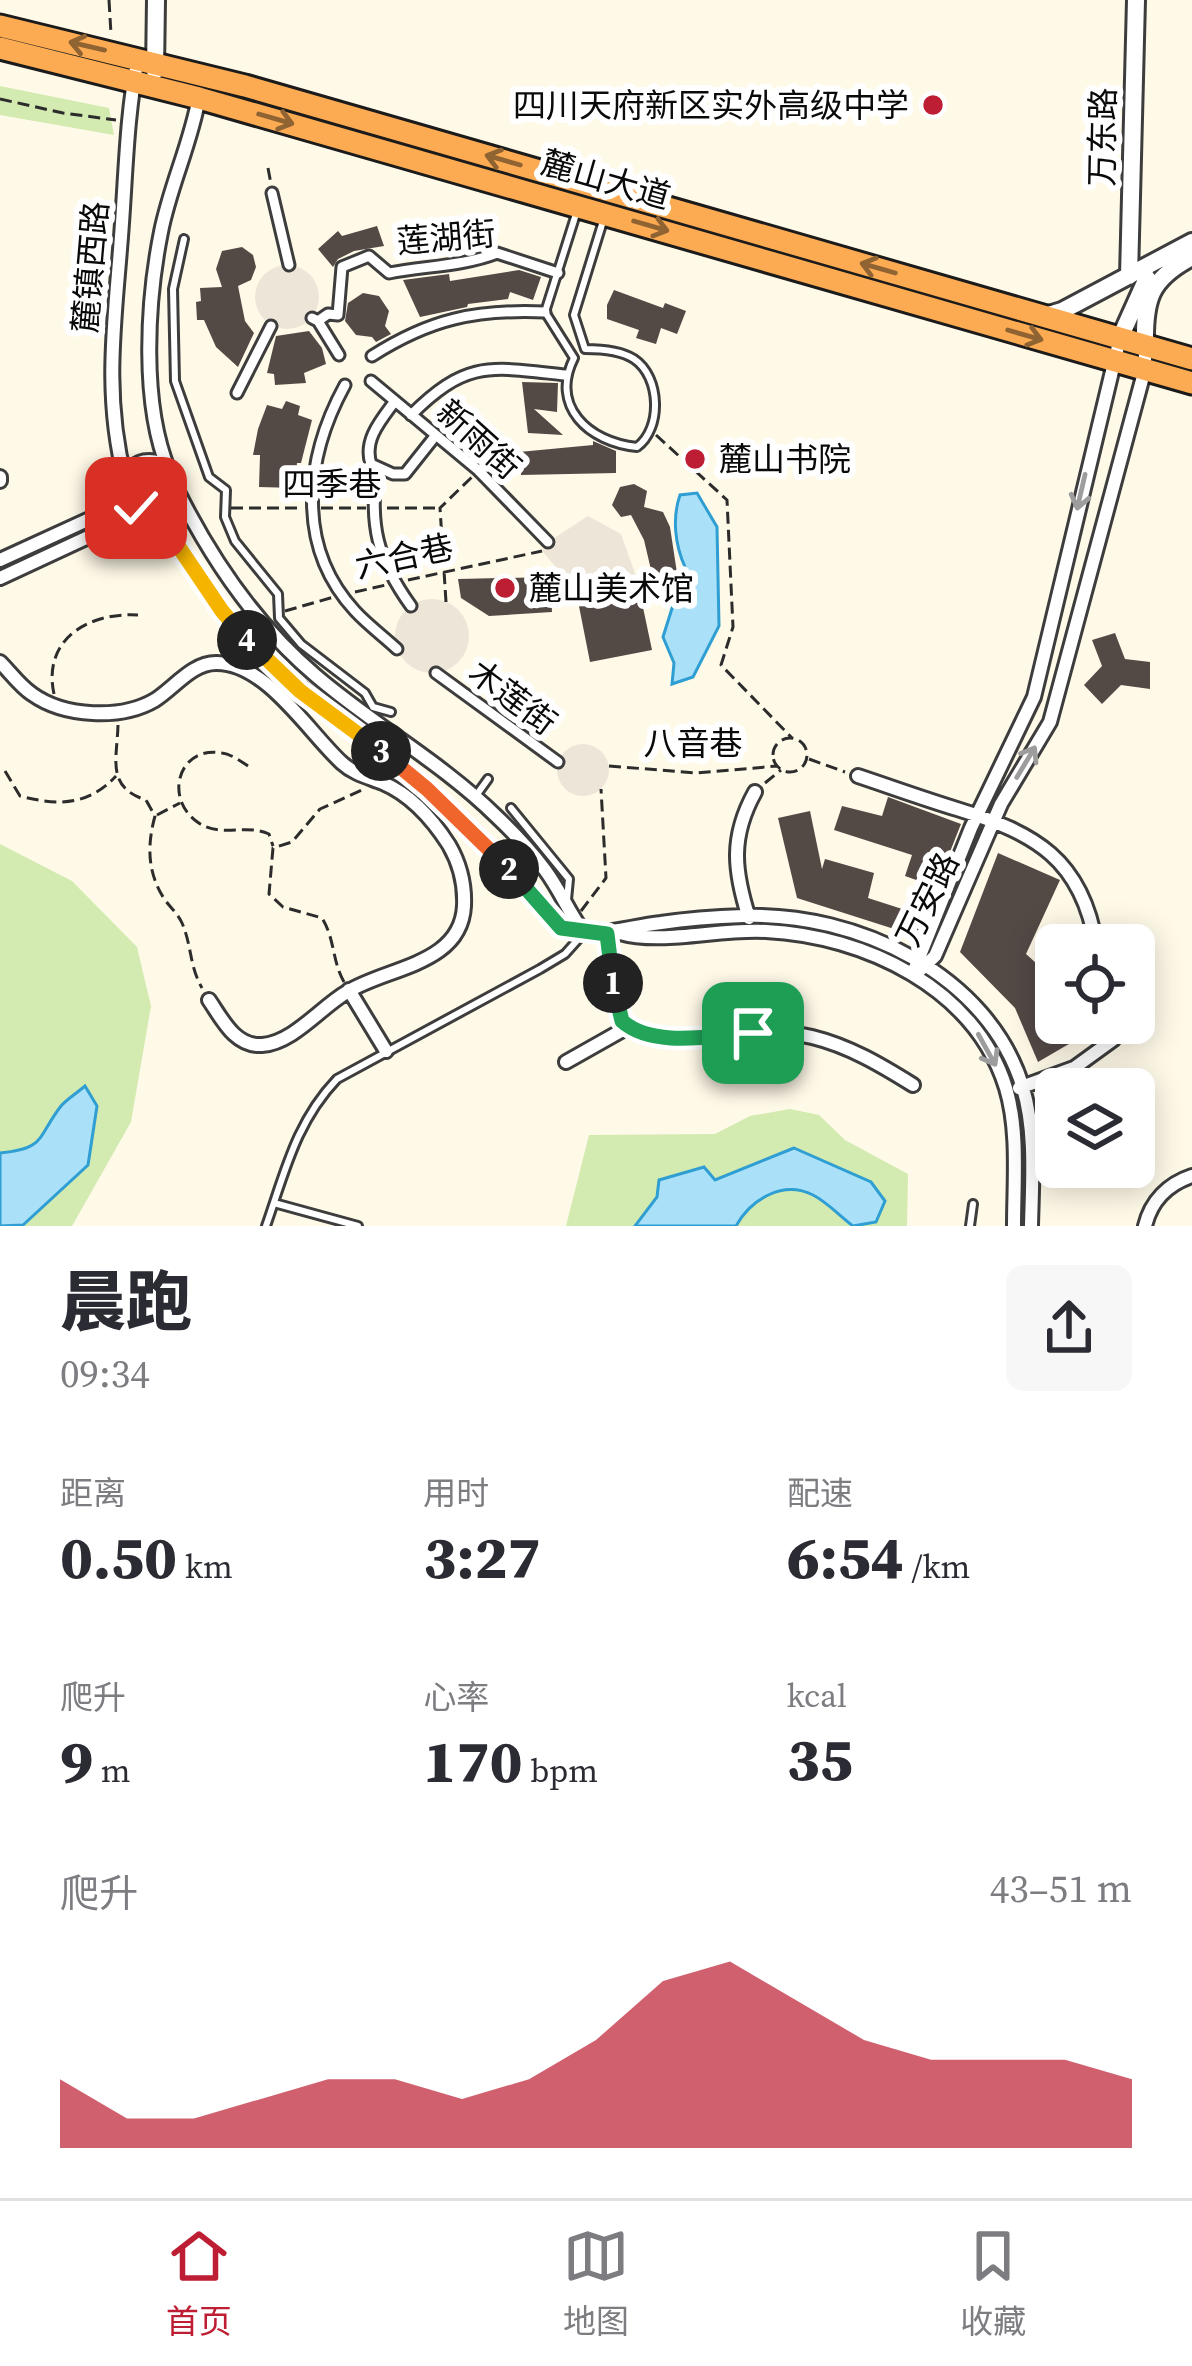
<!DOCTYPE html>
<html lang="zh">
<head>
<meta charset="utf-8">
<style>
  :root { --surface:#fff; --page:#f7f7f7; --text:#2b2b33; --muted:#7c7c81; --line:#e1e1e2; --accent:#be1e33 }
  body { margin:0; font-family:"Source Serif 4","Noto Sans SC",serif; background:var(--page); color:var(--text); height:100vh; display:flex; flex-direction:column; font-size:45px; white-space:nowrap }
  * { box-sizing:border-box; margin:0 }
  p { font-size:39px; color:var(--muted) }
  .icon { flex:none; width:66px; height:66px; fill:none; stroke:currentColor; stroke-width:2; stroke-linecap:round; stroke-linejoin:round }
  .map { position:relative; height:1226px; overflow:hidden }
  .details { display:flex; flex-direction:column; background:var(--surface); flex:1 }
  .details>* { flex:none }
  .fabs { position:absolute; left:1035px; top:924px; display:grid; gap:24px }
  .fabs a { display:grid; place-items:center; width:120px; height:120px; border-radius:18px; background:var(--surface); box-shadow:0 6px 30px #0003; font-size:60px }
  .pin { position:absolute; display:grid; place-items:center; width:102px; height:102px; color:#fff; margin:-51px; border-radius:24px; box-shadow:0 6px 18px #0006 }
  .km { position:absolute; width:60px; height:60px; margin:-30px; border-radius:50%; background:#222; color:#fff; font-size:33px; line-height:60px; text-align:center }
  .round { display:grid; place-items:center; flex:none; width:126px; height:126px; border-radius:18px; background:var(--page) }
  .headline { display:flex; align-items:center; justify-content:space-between; height:204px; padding:0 60px }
  h1 { font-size:66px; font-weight:800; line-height:90px }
  .figures { display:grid; grid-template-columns:repeat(3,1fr); gap:18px; height:204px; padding:12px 60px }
  .figures div { display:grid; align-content:center }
  .figures b { font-size:60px; font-weight:800 }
  .figures small { font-size:33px; font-weight:400 }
  .figures p { font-size:33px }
  .chart { height:336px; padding:24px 60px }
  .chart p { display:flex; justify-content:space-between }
  .chart svg { width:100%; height:216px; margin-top:12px; fill:var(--accent); opacity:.7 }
  .tabs { display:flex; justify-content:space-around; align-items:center; height:168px; border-top:3px solid var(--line); background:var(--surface); font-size:33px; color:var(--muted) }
  .tabs a { display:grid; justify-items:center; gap:6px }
  .tabs .selected { color:var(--accent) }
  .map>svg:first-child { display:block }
</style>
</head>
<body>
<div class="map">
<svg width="1192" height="1226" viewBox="0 0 1192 1226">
  <rect width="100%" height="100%" fill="#fff9e8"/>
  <path fill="#d3eab1" d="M 0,86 L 109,108 L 114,135 L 0,115 Z
    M 0,844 L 72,881 L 137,947 L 151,1006 L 131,1122 L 72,1226 L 0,1226 Z
    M 790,1109 L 819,1115 L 845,1140 L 908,1174 L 907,1226 L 566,1226 L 589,1135 L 715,1134 L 750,1116 Z"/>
  <path fill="#ede6d8" d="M255 297a32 32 0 1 1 64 0a32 32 0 1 1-64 0Z
    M 588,516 L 621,534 L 637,579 L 576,591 L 542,551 L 548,542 Z
    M395 636a37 37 0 1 1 74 0a37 37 0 1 1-74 0Z
    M557 770a26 26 0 1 1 52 0a26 26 0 1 1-52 0Z"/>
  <path fill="#aae1f8" stroke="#2f9ed2" stroke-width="3" d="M 697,493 L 717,527 L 719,626 L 693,677 L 672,684 L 674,663 L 663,637 L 685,567 C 675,545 672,518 680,495 Z
    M 85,1086 L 97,1106 L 88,1165 L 23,1225 L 0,1226 L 0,1153 C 46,1149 37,1137 61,1106 C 67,1099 77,1093 85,1086 Z
    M 794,1148 L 871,1182 L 885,1201 L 876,1222 L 853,1226 C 841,1217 827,1202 813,1195 C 783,1180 751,1199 736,1226 L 635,1226 L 657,1197 L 659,1180 L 704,1167 L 715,1180 Z"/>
  <path fill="#534a46" d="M 377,226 L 384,246 L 354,251 L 338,259 L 333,267 L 318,249 L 338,231 L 342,236 Z
    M 242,247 L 253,255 L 256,267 L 251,280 L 238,286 L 245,321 L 254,333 L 238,367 L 216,347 L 204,320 L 197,320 L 196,302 L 201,301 L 200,288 L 222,287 L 216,269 L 222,251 Z
    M 519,270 L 541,277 L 533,300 L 510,292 L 508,299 L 468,304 L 467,307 L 420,317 L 403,280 L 449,274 L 450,281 Z
    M 614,290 L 663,308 L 665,303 L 686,311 L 677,334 L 661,328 L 656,344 L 636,338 L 639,330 L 607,319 L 607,305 Z
    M 363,293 L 379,296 L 389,311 L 385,326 L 391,334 L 376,342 L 372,337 L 356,335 L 345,321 L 348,303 Z
    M 309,331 L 322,348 L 326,364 L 304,373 L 306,383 L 275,385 L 274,374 L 267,373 L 276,336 Z
    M 522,382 L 558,383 L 557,412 L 534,409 L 563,435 L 528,433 Z
    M 286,401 L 300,406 L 298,415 L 312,420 L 301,463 L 297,463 L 295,488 L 259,487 L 260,455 L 253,455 L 258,429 L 267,405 L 282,409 Z
    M 593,441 L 616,451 L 616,473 L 521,475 L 519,452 L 593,445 Z
    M 634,484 L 647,491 L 644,507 L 663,512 L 670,527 L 677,573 L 652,574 L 644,540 L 631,515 L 621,517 L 612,505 L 620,487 Z
    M 550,577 L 552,612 L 489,616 L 461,598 L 458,579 Z
    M 637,579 L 652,650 L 590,662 L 576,591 Z
    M 1115,633 L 1125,659 L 1150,662 L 1150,689 L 1121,685 L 1102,704 L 1084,685 L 1102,666 L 1092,640 Z
    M 888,797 L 961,824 L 936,887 L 905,876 L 912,855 L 834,830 L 842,806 L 882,816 Z
    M 810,811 L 822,869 L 825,859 L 874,873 L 868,898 L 924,916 L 916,936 L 797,898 L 778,818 Z
    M 998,853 L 1060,880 L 1026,954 L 1056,981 L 1056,1023 L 1105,1023 L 1038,1062 L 1015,1008 L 960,952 Z"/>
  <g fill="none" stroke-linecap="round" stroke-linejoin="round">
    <defs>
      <path id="service" d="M 576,214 L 545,312 L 574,358 C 550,406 588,442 637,447 C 662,429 661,377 634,359 C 620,350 601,349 585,349 L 574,315 L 604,218
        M 184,239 L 173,289 L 175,381 L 209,477 L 226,490 L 225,517 L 235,541 L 278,594 L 279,618 L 301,644 L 365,693 L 373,707 L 391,712
        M 475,797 L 488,779
        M 511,808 L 569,879 L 567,900
        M 274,1203 L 358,1226
        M 266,1226 C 285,1172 296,1122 337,1079 L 540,969 L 565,954 L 582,935
        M 970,1226 L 973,1204"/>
      <path id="pedestrian" d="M 272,193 L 289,265
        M 312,318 L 318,321 L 339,355
        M 318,321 L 328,314 L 338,315 L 342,267 L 369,256 L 389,273 C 425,266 464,266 497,253 L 558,273
        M 372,356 C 430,319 476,309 545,312
        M 371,381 L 478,470 L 548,542
        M 345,385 C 305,458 295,546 355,611 C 368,625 383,636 397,649
        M 237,393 L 271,326
        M 395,401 C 381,420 363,440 371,464 L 393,474 L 405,474 L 436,435
        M 411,415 C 467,359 491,367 565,375
        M 377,468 C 369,524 377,559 411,606
        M 436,673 L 558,762"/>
      <path id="minor" d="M124 486a25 25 0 1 1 50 0a25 25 0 1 1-50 0Z
        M 169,471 C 141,404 147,302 161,232 C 170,186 191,143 199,97
        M 0,477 L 0,481
        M 125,479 C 102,390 116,313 122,223 C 126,167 127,114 138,58
        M 174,484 C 209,556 254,623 315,675 C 373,725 441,762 496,816 C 513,832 531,851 545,870 C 560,890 569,913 584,933
        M 0,560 L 118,506 L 124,488
        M 0,578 L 144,511 L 164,525 L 222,611 L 263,657 L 427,789 L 520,881 L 561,929 C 597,939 625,927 661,923 C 688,919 716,917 744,916 C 856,912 989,974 1023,1088 C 1036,1132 1032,1181 1031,1226
        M 0,662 C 10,672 20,686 32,694 C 64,717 121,720 155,700 C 175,687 192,663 216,663 C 266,662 309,733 342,763 C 354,774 368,777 383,783 C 411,795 433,820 449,845 C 460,864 465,884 464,906 C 461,965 387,967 347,992 C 321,1007 293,1043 262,1045 C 235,1047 222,1019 209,1000
        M 858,776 C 891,787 924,799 957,809 C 1035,833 1082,859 1096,945
        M 749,918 C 734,871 730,837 755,792
        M 620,933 C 662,945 720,928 766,931 C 865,936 975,988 1006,1088 C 1019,1131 1014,1181 1014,1226
        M 607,934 L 618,1010 C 622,1020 625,1027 635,1031 C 680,1050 759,1024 812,1037 C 849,1046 881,1065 913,1085
        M 915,968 L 971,828 L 1034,697 L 1120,338
        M 915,975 L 935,956 L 1001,804 L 1050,722 L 1145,369 L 1145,345
        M 349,990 L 386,1051
        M 566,1062 L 628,1027
        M 1019,1088 L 1074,1068 L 1114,1039 L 1116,1023
        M 1145,1226 C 1151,1201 1168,1184 1192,1176"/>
      <path id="tertiary" d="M 155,71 L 156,0
        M 1129,276 L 1136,0
        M 1045,316 L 1062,311 L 1192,242
        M 1120,338 L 1147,278
        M 1145,345 C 1144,299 1150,279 1192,257"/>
      <path id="trunk" d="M 0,26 L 245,86 L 1192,359
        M 0,48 L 199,98 L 1192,383"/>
    </defs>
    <use href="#service" stroke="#3d3d3d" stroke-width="12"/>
    <use href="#pedestrian" stroke="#3d3d3d" stroke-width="15"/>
    <use href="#minor" stroke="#3d3d3d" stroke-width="18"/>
    <use href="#tertiary" stroke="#3d3d3d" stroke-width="22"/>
    <use href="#trunk" stroke="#1b1b1b" stroke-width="27"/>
    <path stroke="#2c2c2c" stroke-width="3" stroke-dasharray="12 6" stroke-linecap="butt" d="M 109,0 L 111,34
      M 0,99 L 63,113 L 116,120
      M 268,168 L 271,184
      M 656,435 L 727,500 L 733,627 L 721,665 L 792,738
      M 231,508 L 300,508
      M 321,508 L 366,508
      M 387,508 L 440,508
      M 408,580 L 542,551
      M 355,592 L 386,585
      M 446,602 L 440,508 L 473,476
      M 285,611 L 334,597
      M 54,694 C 42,639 89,612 138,615
      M 118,725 C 117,760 106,787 146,800 L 155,816 C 147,845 147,873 165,900 C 171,908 178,914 182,923 C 192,946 189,965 202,988
      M773 755a17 17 0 1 1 34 0a17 17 0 1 1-34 0Z
      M 809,759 L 845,772
      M 248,766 C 240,761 231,754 222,753 C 179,745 164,797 196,821 C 219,839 245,823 269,834 L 273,846
      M 609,766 L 697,773 L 777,766
      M 5,771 L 20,796 C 58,806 88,806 116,776
      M 765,783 L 781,770
      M 157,815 L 180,803
      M 581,911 L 606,878 L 601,789
      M 344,982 C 332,961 335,939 322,918 L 283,907 L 269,894 L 273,848 L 292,842 L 320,809 L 362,790"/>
    <use href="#service" stroke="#fff" stroke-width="6"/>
    <use href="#pedestrian" stroke="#fff" stroke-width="9"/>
    <use href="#minor" stroke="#fff" stroke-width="12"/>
    <use href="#tertiary" stroke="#fff" stroke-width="16"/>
    <use href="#trunk" stroke="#fcab52" stroke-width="21"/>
  </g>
  <defs><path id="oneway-shaft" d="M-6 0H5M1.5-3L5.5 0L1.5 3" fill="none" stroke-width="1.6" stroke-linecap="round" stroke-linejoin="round" transform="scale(3)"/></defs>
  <g stroke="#8f6332">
    <use href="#oneway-shaft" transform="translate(87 46) rotate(-167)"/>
    <use href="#oneway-shaft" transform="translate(276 119) rotate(16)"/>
    <use href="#oneway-shaft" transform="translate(503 160) rotate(-164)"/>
    <use href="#oneway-shaft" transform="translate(651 226) rotate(16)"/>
    <use href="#oneway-shaft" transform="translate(878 268) rotate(-164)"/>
    <use href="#oneway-shaft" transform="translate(1025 335) rotate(16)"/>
  </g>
  <g stroke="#9d9d9d">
    <use href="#oneway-shaft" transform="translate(1081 492) rotate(103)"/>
    <use href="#oneway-shaft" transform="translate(1026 762) rotate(-59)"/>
    <use href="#oneway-shaft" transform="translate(987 1050) rotate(61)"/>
  </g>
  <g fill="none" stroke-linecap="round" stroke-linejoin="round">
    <defs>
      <path id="split-1" d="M 613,983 L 622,1021 C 653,1049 715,1035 753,1033"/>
      <path id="split-2" d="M 509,869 L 561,928 L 607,934 L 613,983"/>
      <path id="split-3" d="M 381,751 L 427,789 L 509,869"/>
      <path id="split-4" d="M 247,640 L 300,691 L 381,751"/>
      <path id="split-5" d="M 136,508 L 164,525 L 222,611 L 247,640"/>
    </defs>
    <use href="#split-1" stroke="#fff" stroke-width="24"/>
    <use href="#split-2" stroke="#fff" stroke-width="24"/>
    <use href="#split-3" stroke="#fff" stroke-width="24"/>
    <use href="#split-4" stroke="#fff" stroke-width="24"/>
    <use href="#split-5" stroke="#fff" stroke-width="24"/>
    <use href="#split-1" stroke="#22a559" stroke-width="15"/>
    <use href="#split-2" stroke="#22a559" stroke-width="15"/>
    <use href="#split-3" stroke="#f0652b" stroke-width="15"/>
    <use href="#split-4" stroke="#f5b400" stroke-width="15"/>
    <use href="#split-5" stroke="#f5b400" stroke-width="15"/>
  </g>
  <g fill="#be1e33" stroke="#fff" stroke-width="4.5">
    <circle cx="933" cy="105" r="12"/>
    <circle cx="695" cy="459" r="12"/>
    <circle cx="505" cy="588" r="12"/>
  </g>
  <g text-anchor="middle" stroke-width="12" stroke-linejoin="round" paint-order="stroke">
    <g font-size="33" fill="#0a0a0a" stroke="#fff" text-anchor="start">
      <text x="909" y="117" text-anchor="end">四川天府新区实外高级中学</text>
      <text x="719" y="471">麓山书院</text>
      <text x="529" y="600">麓山美术馆</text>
    </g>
    <g font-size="33" fill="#0a0a0a" stroke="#fff">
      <text transform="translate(1102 137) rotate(-89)" y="12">万东路</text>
      <text transform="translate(606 179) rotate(16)" y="12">麓山大道</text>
      <text transform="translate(446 237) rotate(-5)" y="12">莲湖街</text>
      <text transform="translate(90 267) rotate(-85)" y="12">麓镇西路</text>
      <text transform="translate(479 439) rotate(42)" y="12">新雨街</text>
      <text x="332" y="496">四季巷</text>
      <text transform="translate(404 556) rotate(-12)" y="12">六合巷</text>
      <text transform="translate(513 697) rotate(37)" y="12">木莲街</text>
      <text x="693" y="755">八音巷</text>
      <text transform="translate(927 899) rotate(-64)" y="12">万安路</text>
    </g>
  </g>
</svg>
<div class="fabs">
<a><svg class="icon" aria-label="locate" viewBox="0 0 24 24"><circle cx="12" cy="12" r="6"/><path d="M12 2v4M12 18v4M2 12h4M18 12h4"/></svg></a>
<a><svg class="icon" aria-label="layers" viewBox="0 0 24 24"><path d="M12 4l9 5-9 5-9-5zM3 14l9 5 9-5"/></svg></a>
</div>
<div class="pin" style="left:753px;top:1033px;background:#1e9e55"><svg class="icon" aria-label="arrive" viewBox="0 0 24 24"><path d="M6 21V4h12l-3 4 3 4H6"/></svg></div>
<div class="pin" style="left:136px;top:508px;background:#d93025"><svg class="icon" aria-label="check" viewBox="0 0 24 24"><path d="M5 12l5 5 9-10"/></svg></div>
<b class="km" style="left:613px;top:983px">1</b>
<b class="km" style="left:509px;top:869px">2</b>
<b class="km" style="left:381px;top:751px">3</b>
<b class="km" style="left:247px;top:640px">4</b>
</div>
<section class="details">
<div class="headline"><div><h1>晨跑</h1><p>09:34</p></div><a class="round"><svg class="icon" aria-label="share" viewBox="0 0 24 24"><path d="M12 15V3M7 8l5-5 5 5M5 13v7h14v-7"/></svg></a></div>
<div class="figures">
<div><p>距离</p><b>0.50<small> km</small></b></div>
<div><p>用时</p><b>3:27</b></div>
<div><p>配速</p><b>6:54<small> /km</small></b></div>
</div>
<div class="figures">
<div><p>爬升</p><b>9<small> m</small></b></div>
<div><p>心率</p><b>170<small> bpm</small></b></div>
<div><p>kcal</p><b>35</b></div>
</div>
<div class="chart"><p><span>爬升</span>43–51 m</p>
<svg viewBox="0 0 160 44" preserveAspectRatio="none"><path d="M0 44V30L10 38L20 38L30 34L40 30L50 30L60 34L70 30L80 22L90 10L100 6L110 14L120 22L130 26L140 26L150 26L160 30V44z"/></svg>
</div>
</section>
<nav class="tabs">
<a class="selected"><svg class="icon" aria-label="home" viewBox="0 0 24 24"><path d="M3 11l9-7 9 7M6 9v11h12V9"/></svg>首页</a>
<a><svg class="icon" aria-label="map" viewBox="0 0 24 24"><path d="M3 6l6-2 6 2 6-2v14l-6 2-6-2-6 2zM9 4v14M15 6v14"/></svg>地图</a>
<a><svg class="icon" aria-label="saved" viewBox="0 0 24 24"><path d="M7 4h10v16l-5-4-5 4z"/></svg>收藏</a>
</nav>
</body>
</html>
